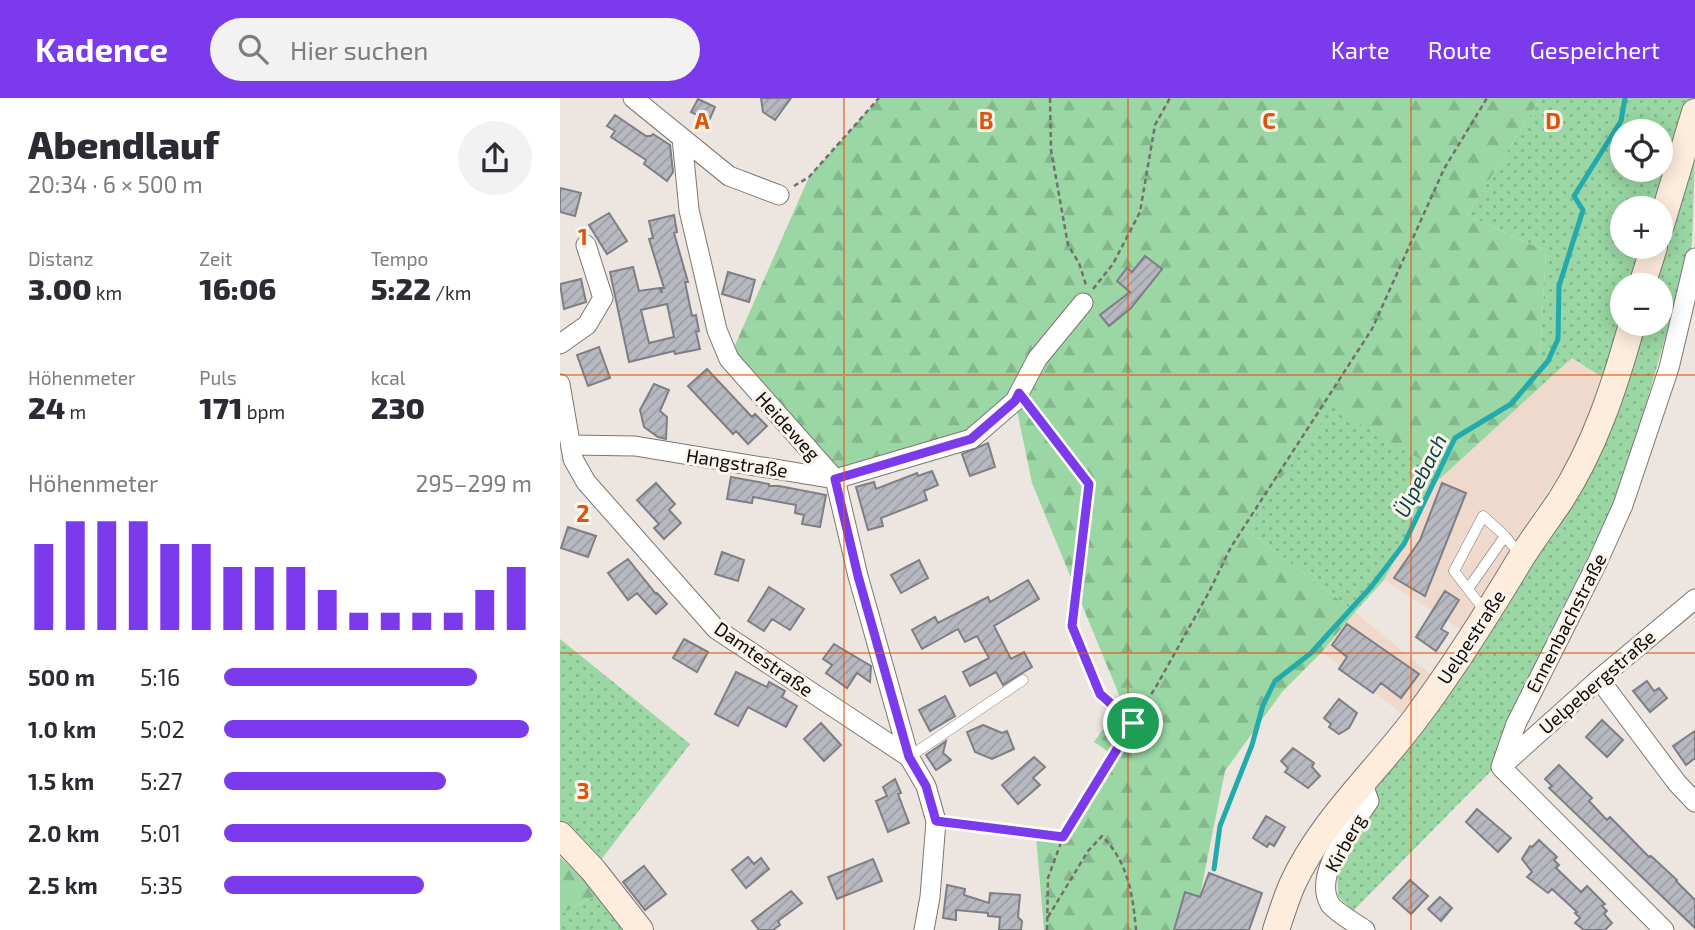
<!DOCTYPE html>
<html lang="de">
<head>
<meta charset="utf-8">
<style>
  :root { --surface:#fff; --page:#f2f2f3; --text:#2b2b33; --muted:#7c7c81; --accent:#7c3aed }
  body { margin:0; font-family:"Exo 2",sans-serif; background:var(--page); color:var(--text); height:100vh; display:flex; flex-direction:column; font-size:26px; white-space:nowrap }
  * { box-sizing:border-box; margin:0 }
  p { font-size:23px; color:var(--muted) }
  .icon { flex:none; width:38px; height:38px; fill:none; stroke:currentColor; stroke-width:2; stroke-linecap:round; stroke-linejoin:round }
  .map { position:relative; flex:1; overflow:hidden }
  .drawer { display:flex; flex-direction:column; background:var(--surface); width:560px }
  .drawer>* { flex:none }
  .buttons { position:absolute; left:1050px; top:21px; display:grid; gap:14px }
  .buttons a { display:grid; place-items:center; width:63px; height:63px; border-radius:50%; background:var(--surface); box-shadow:0 4px 18px #0003; font-size:35px }
  .pin { position:absolute; display:grid; place-items:center; width:60px; height:60px; color:#fff; margin:-30px; border:4px solid #fff; border-radius:50%; box-shadow:0 2px 7px #0007 }
  .round { display:grid; place-items:center; flex:none; width:74px; height:74px; border-radius:37px; background:var(--page) }
  .summary { display:flex; align-items:center; justify-content:space-between; height:119px; padding:0 28px }
  h1 { font-size:38px; font-weight:800; line-height:52px }
  .figures { display:grid; grid-template-columns:repeat(3,1fr); gap:10px; height:119px; padding:7px 28px }
  .figures div { display:grid; align-content:center }
  .figures b { font-size:30px; font-weight:800 }
  .figures small { font-size:19px; font-weight:400 }
  .figures p { font-size:19px }
  .chart { height:196px; padding:14px 28px }
  .chart p { display:flex; justify-content:space-between }
  .chart svg { width:100%; height:126px; margin-top:7px; stroke:var(--accent); stroke-width:6 }
  ul { padding:0 28px; list-style:none; font-size:23px }
  li { display:grid; grid-template-columns:112px 84px 1fr; align-items:center; height:52px }
  li i { height:18px; border-radius:9px; background:var(--accent) }
  header { display:flex; align-items:center; gap:42px; box-sizing:border-box; height:98px; padding:0 35px; background:var(--accent); color:#fff }
  header strong { font-size:33px }
  nav { display:flex; gap:38px; margin-inline-start:auto; font-size:24px }
  .search { width:490px; height:63px; background:var(--page); display:flex; align-items:center; gap:18px; box-sizing:border-box; padding:0 24px; border-radius:38px; color:var(--muted); font-size:26px }
  main { display:flex; flex:1; min-height:0 }
  .map>svg:first-child { display:block }
</style>
</head>
<body>
<header>
<strong>Kadence</strong>
<div class="search"><svg class="icon" aria-label="search" viewBox="0 0 24 24"><circle cx="10" cy="10" r="6"/><path d="M15 15l6 6"/></svg>Hier suchen</div>
<nav><a>Karte</a><a>Route</a><a>Gespeichert</a></nav>
</header>
<main>
<section class="drawer">
<div class="summary"><div><h1>Abendlauf</h1><p>20:34 · 6 × 500 m</p></div><a class="round"><svg class="icon" aria-label="share" viewBox="0 0 24 24"><path d="M12 15V3M7 8l5-5 5 5M5 13v7h14v-7"/></svg></a></div>
<div class="figures">
<div><p>Distanz</p><b>3.00<small> km</small></b></div>
<div><p>Zeit</p><b>16:06</b></div>
<div><p>Tempo</p><b>5:22<small> /km</small></b></div>
</div>
<div class="figures">
<div><p>Höhenmeter</p><b>24<small> m</small></b></div>
<div><p>Puls</p><b>171<small> bpm</small></b></div>
<div><p>kcal</p><b>230</b></div>
</div>
<div class="chart"><p><span>Höhenmeter</span>295–299 m</p>
<svg viewBox="0 0 160 44" preserveAspectRatio="none"><path d="M5 44V14M15 44V6M25 44V6M35 44V6M45 44V14M55 44V14M65 44V22M75 44V22M85 44V22M95 44V30M105 44V38M115 44V38M125 44V38M135 44V38M145 44V30M155 44V22"/></svg>
</div>
<ul>
<li><b>500 m</b>5:16<i style="width:82%"></i></li>
<li><b>1.0 km</b>5:02<i style="width:99%"></i></li>
<li><b>1.5 km</b>5:27<i style="width:72%"></i></li>
<li><b>2.0 km</b>5:01<i style="width:100%"></i></li>
<li><b>2.5 km</b>5:35<i style="width:65%"></i></li>
</ul>
</section>
<div class="map">
<svg width="1135" height="832" viewBox="0 0 1135 832">
  <defs>
    <pattern id="grass-dots" width="8" height="8" patternUnits="userSpaceOnUse" patternTransform="scale(1.75)"><rect width="8" height="8" fill="#9ad7a4"/><path d="M2 2h.1M6 6h.1" fill="none" stroke="#84b78c" stroke-width="1.8" stroke-linecap="round"/></pattern>
    <pattern id="forest-firs" width="22" height="20" patternUnits="userSpaceOnUse" patternTransform="scale(1.75)"><rect width="22" height="20" fill="#9ad7a4"/><path d="M5 1l3.5 6h-7zM16 11l3.5 6h-7z" fill="#84b78c"/></pattern>
    <pattern id="building-hatch" width="6" height="6" patternUnits="userSpaceOnUse" patternTransform="scale(1.75)"><rect width="6" height="6" fill="#b8b8c0"/><path d="M-1 1l2-2M0 6l6-6M5 7l2-2" fill="none" stroke="#9d9da4"/></pattern>
  </defs>
  <rect width="100%" height="100%" fill="#ede6e0"/>
  <path fill="#efd9cc" d="M 1012,260 L 1045,281 L 1013,355 L 970,420 L 902,532 L 824,482 L 878,382 Z
    M 795,514 L 873,578 L 842,616 L 762,554 Z"/>
  <path fill="url(#grass-dots)" fill-rule="evenodd" d="M 981,0 L 1132,0 L 1093,110 L 1062,110 L 1062,149 L 1082,149 L 1072,187 L 1062,187 L 1062,220 L 1045,281 L 1012,260 L 978,291 L 986,153 L 907,117 ZM 1062,33 L 1101,33 L 1101,72 L 1062,72 Z
    M 1135,56 L 1132,146 L 1062,390 L 964,589 L 935,669 L 793,813 L 778,798 L 777,770 L 823,677 L 951,492 L 1078,226 L 1101,226 L 1101,187 L 1089,187 L 1127,57 Z
    M 772,308 L 885,376 L 878,382 L 824,482 L 795,514 L 685,431 Z
    M 0,541 L 130,646 L 40,763 L 0,726 Z
    M 41,796 L 68,832 L 0,832 L 0,816 Z"/>
  <path fill="url(#forest-firs)" d="M 319,0 L 981,0 L 907,117 L 986,153 L 978,291 L 885,376 L 772,309 L 685,431 L 795,514 L 762,554 L 722,594 L 665,673 L 633,832 L 484,832 L 476,738 L 507,744 L 556,659 L 534,644 L 562,604 L 472,385 L 455,303 L 411,341 L 275,381 L 169,261 L 249,79 Z
    M 0,759 L 41,796 L 0,816 Z"/>
  <g fill="none" stroke-linecap="round" stroke-linejoin="round">
    <path stroke="#22aaac" stroke-width="5" d="M 654,771 L 660,728 L 692,647 L 703,607 L 715,583 L 751,555 L 811,489 L 844,446 L 895,340 L 951,306 L 988,263 L 998,241 L 999,188 L 1023,112 L 1014,98 L 1061,23 L 1065,0"/>
  </g>
  <path fill="url(#building-hatch)" stroke="#7e7e85" stroke-width="2" fill-rule="evenodd" d="M 201,0 L 231,0 L 215,22 L 203,14 Z
    M 138,1 L 155,9 L 149,23 L 131,14 Z
    M 55,17 L 86,38 L 91,38 L 93,36 L 110,47 L 113,74 L 107,83 L 84,66 L 86,62 L 51,39 L 55,33 L 47,28 Z
    M 0,90 L 21,95 L 15,118 L 0,114 Z
    M 49,115 L 67,143 L 47,156 L 29,127 Z
    M 114,117 L 117,134 L 114,135 L 128,184 L 125,184 L 132,218 L 136,217 L 139,233 L 136,234 L 140,251 L 115,256 L 114,253 L 69,264 L 50,174 L 73,169 L 79,193 L 99,190 L 102,195 L 101,190 L 104,190 L 89,141 L 93,140 L 89,123 ZM 107,206 L 114,239 L 89,245 L 81,212 Z
    M 585,158 L 602,171 L 571,210 L 549,228 L 540,217 L 570,194 L 557,183 L 567,170 L 572,174 Z
    M 168,174 L 195,182 L 189,204 L 162,196 Z
    M 21,181 L 26,204 L 4,211 L 0,186 Z
    M 39,249 L 50,280 L 28,288 L 17,257 Z
    M 147,271 L 192,319 L 195,316 L 207,328 L 188,346 L 176,333 L 173,336 L 128,288 Z
    M 94,286 L 109,292 L 100,313 L 107,319 L 106,341 L 98,339 L 84,329 L 80,312 Z
    M 428,345 L 435,369 L 410,378 L 402,356 Z
    M 372,373 L 378,387 L 364,393 L 367,402 L 321,420 L 323,428 L 308,432 L 296,389 L 314,384 L 316,391 L 357,375 L 358,378 Z
    M 171,379 L 209,386 L 209,388 L 219,388 L 266,397 L 260,429 L 242,426 L 244,417 L 235,415 L 236,407 L 193,399 L 192,405 L 167,401 Z
    M 96,385 L 115,406 L 109,412 L 121,425 L 104,441 L 94,430 L 99,426 L 77,402 Z
    M 882,385 L 906,395 L 865,498 L 834,480 L 860,442 Z
    M 8,429 L 36,438 L 28,459 L 1,450 Z
    M 162,454 L 184,462 L 178,483 L 155,476 Z
    M 68,461 L 96,496 L 97,495 L 107,506 L 96,516 L 77,495 L 68,502 L 48,475 Z
    M 359,462 L 368,480 L 341,495 L 331,477 Z
    M 468,482 L 479,501 L 434,528 L 451,561 L 464,554 L 472,569 L 443,587 L 436,574 L 410,588 L 403,574 L 429,560 L 417,538 L 405,544 L 398,531 L 362,551 L 352,532 L 375,519 L 378,525 L 428,499 L 430,504 Z
    M 209,489 L 244,511 L 230,532 L 212,521 L 204,533 L 188,523 Z
    M 885,493 L 899,502 L 881,531 L 888,535 L 876,553 L 856,539 Z
    M 787,526 L 859,576 L 841,600 L 821,585 L 813,595 L 779,571 L 787,559 L 772,547 Z
    M 124,541 L 148,554 L 137,574 L 113,560 Z
    M 274,546 L 311,568 L 310,584 L 297,575 L 287,590 L 266,575 L 272,567 L 263,561 Z
    M 176,574 L 207,589 L 209,584 L 225,593 L 222,599 L 237,608 L 226,629 L 188,609 L 178,628 L 155,616 Z
    M 1087,583 L 1094,593 L 1099,590 L 1107,600 L 1090,614 L 1073,593 Z
    M 385,598 L 395,618 L 370,633 L 359,612 Z
    M 779,601 L 797,615 L 789,630 L 779,636 L 769,629 L 771,626 L 764,620 Z
    M 1042,622 L 1063,642 L 1047,659 L 1026,639 Z
    M 261,625 L 281,647 L 264,663 L 244,641 Z
    M 423,627 L 442,635 L 447,633 L 454,651 L 432,661 L 415,654 L 407,634 Z
    M 1135,633 L 1135,660 L 1126,667 L 1113,648 Z
    M 386,643 L 383,655 L 391,662 L 376,672 L 366,657 Z
    M 733,650 L 754,665 L 752,669 L 760,678 L 748,690 L 725,674 L 728,670 L 721,663 Z
    M 474,659 L 485,669 L 473,680 L 480,687 L 458,706 L 442,687 Z
    M 999,667 L 1032,700 L 1029,703 L 1047,722 L 1050,719 L 1089,759 L 1091,758 L 1117,782 L 1116,783 L 1135,802 L 1135,830 L 989,690 L 992,688 L 985,681 Z
    M 335,681 L 341,695 L 338,696 L 349,725 L 328,734 L 316,703 L 327,698 L 323,689 Z
    M 917,711 L 951,740 L 938,754 L 906,724 Z
    M 706,718 L 725,729 L 714,748 L 709,745 L 707,749 L 693,740 Z
    M 979,742 L 997,759 L 994,762 L 999,767 L 996,770 L 1021,794 L 1027,788 L 1045,806 L 1042,808 L 1047,813 L 1044,816 L 1052,825 L 1045,832 L 1024,832 L 1015,825 L 1020,820 L 1015,815 L 1017,814 L 992,791 L 988,795 L 967,779 L 972,774 L 962,761 L 970,748 L 972,749 Z
    M 188,759 L 194,766 L 201,760 L 209,771 L 186,790 L 172,772 Z
    M 313,761 L 322,783 L 277,801 L 268,779 Z
    M 84,768 L 106,796 L 85,812 L 63,784 Z
    M 649,775 L 702,795 L 689,832 L 614,832 L 625,794 L 640,799 Z
    M 850,782 L 868,798 L 851,816 L 833,800 Z
    M 387,787 L 405,791 L 404,797 L 429,805 L 430,795 L 460,797 L 458,819 L 462,823 L 461,832 L 439,832 L 440,819 L 428,818 L 428,815 L 396,812 L 396,822 L 383,820 Z
    M 231,793 L 242,805 L 218,823 L 220,827 L 213,832 L 199,832 L 192,823 Z
    M 880,799 L 892,810 L 881,823 L 868,811 Z"/>
  <g fill="none" stroke-linecap="round" stroke-linejoin="round">
    <defs>
      <path id="service" d="M 908,491 L 945,438
        M 925,513 L 894,473 L 923,418 L 945,438 L 960,457
        M 349,659 L 463,582"/>
      <path id="minor" d="M 73,0 L 169,78 L 219,97
        M 122,40 L 129,112 L 157,232 L 169,261 L 275,381 L 298,478 L 349,659
        M 0,246 L 27,227 L 43,200 L 26,147
        M 0,286 L 13,361 L 26,384 L 156,531 L 349,659 L 366,688 L 376,723 L 370,799 L 364,832
        M 11,347 L 75,348 L 275,381 L 411,341 L 455,303 L 477,261 L 523,205
        M 1039,581 L 1117,685 L 1135,704
        M 942,668 L 1039,581 L 1135,501
        M 941,669 L 956,626 L 1037,465 L 1063,407 L 1109,270 L 1135,160
        M 941,669 L 1104,832
        M 802,684 L 809,703 C 793,728 752,776 770,806 C 775,814 797,826 805,832"/>
      <path id="secondary" d="M 1101,127 L 1135,14
        M 1082,187 L 1094,149
        M 0,737 L 33,772 L 80,832
        M 716,832 C 721,817 726,801 732,787 C 761,723 815,675 856,620 C 894,569 928,515 961,460 C 973,441 987,422 1000,403 C 1035,349 1055,287 1072,226"/>
    </defs>
    <use href="#service" stroke="#7c7671" stroke-width="11"/>
    <use href="#minor" stroke="#7c7671" stroke-width="21"/>
    <use href="#secondary" stroke="#7c7671" stroke-width="28"/>
    <path stroke="#736f6b" stroke-width="2.5" stroke-dasharray="5 3.5" stroke-linecap="butt" d="M 490,0 L 491,52 L 508,147 L 519,165 L 526,187
      M 234,88 L 249,79 L 319,0
      M 533,191 L 553,166 L 580,114 L 595,27 L 610,0
      M 472,311 L 529,386 L 512,528 L 540,596 L 572,624
      M 395,725 L 503,739
      M 488,819 L 528,753 L 542,738 C 568,764 573,797 576,832
      M 487,832 L 488,780 L 503,739 L 597,587 L 649,494 L 671,449 L 812,231 L 884,71 L 927,0"/>
    <use href="#service" stroke="#fff" stroke-width="10"/>
    <use href="#minor" stroke="#fff" stroke-width="19"/>
    <use href="#secondary" stroke="#feeddd" stroke-width="26"/>
  </g>
  <g fill="none" stroke-linecap="round" stroke-linejoin="round">
    <defs>
      <path id="route" d="M 459,295 L 529,386 L 512,528 L 540,596 L 573,625 L 503,739 L 376,723 L 366,688 L 349,659 L 298,478 L 275,381 L 411,341 L 455,303 Z"/>
    </defs>
    <use href="#route" stroke="#fff" stroke-width="14"/>
    <use href="#route" stroke="#7c3aed" stroke-width="9"/>
  </g>
  <path fill="none" stroke="#dd550c" stroke-width="2" stroke-opacity="0.55" d="M 284,0 L 284,832M 568,0 L 568,832M 851,0 L 851,832M 0,277 L 1135,277M 0,555 L 1135,555"/>
  <g text-anchor="middle" stroke-width="6" stroke-linejoin="round" paint-order="stroke">
    <g font-size="19" fill="#0e0c0a" stroke="#faf4ed">
      <text transform="translate(228 328) rotate(48)" y="7">Heideweg</text>
      <text transform="translate(177 365) rotate(9)" y="7">Hangstraße</text>
      <text transform="translate(1006 525) rotate(-63)" y="7">Ennenbachstraße</text>
      <text transform="translate(911 539) rotate(-57)" y="7">Uelpestraße</text>
      <text transform="translate(204 561) rotate(35)" y="7">Damtestraße</text>
      <text transform="translate(1037 584) rotate(-41)" y="7">Uelpebergstraße</text>
      <text transform="translate(785 745) rotate(-61)" y="7">Kirberg</text>
    </g>
    <g font-size="21" font-style="italic" fill="#0a4344" stroke="#faf4ed">
      <text transform="translate(861 378) rotate(-63)" y="7">Ülpebach</text>
    </g>
  </g>
  <g font-size="23" text-anchor="middle" font-weight="bold" fill="#dd550c" stroke="#faf4ed" stroke-width="6" stroke-linejoin="round" paint-order="stroke">
    <text x="142" y="31">A</text>
    <text x="426" y="31">B</text>
    <text x="709" y="31">C</text>
    <text x="993" y="31">D</text>
    <text x="23" y="147">1</text>
    <text x="23" y="424">2</text>
    <text x="23" y="701">3</text>
  </g>
</svg>
<div class="buttons">
<a><svg class="icon" aria-label="locate" viewBox="0 0 24 24"><circle cx="12" cy="12" r="6"/><path d="M12 2v4M12 18v4M2 12h4M18 12h4"/></svg></a>
<a>+</a>
<a>−</a>
</div>
<div class="pin" style="left:573px;top:625px;background:#1e9e55"><svg class="icon" aria-label="arrive" viewBox="0 0 24 24"><path d="M6 21V4h12l-3 4 3 4H6"/></svg></div>
</div>
</main>
</body>
</html>
